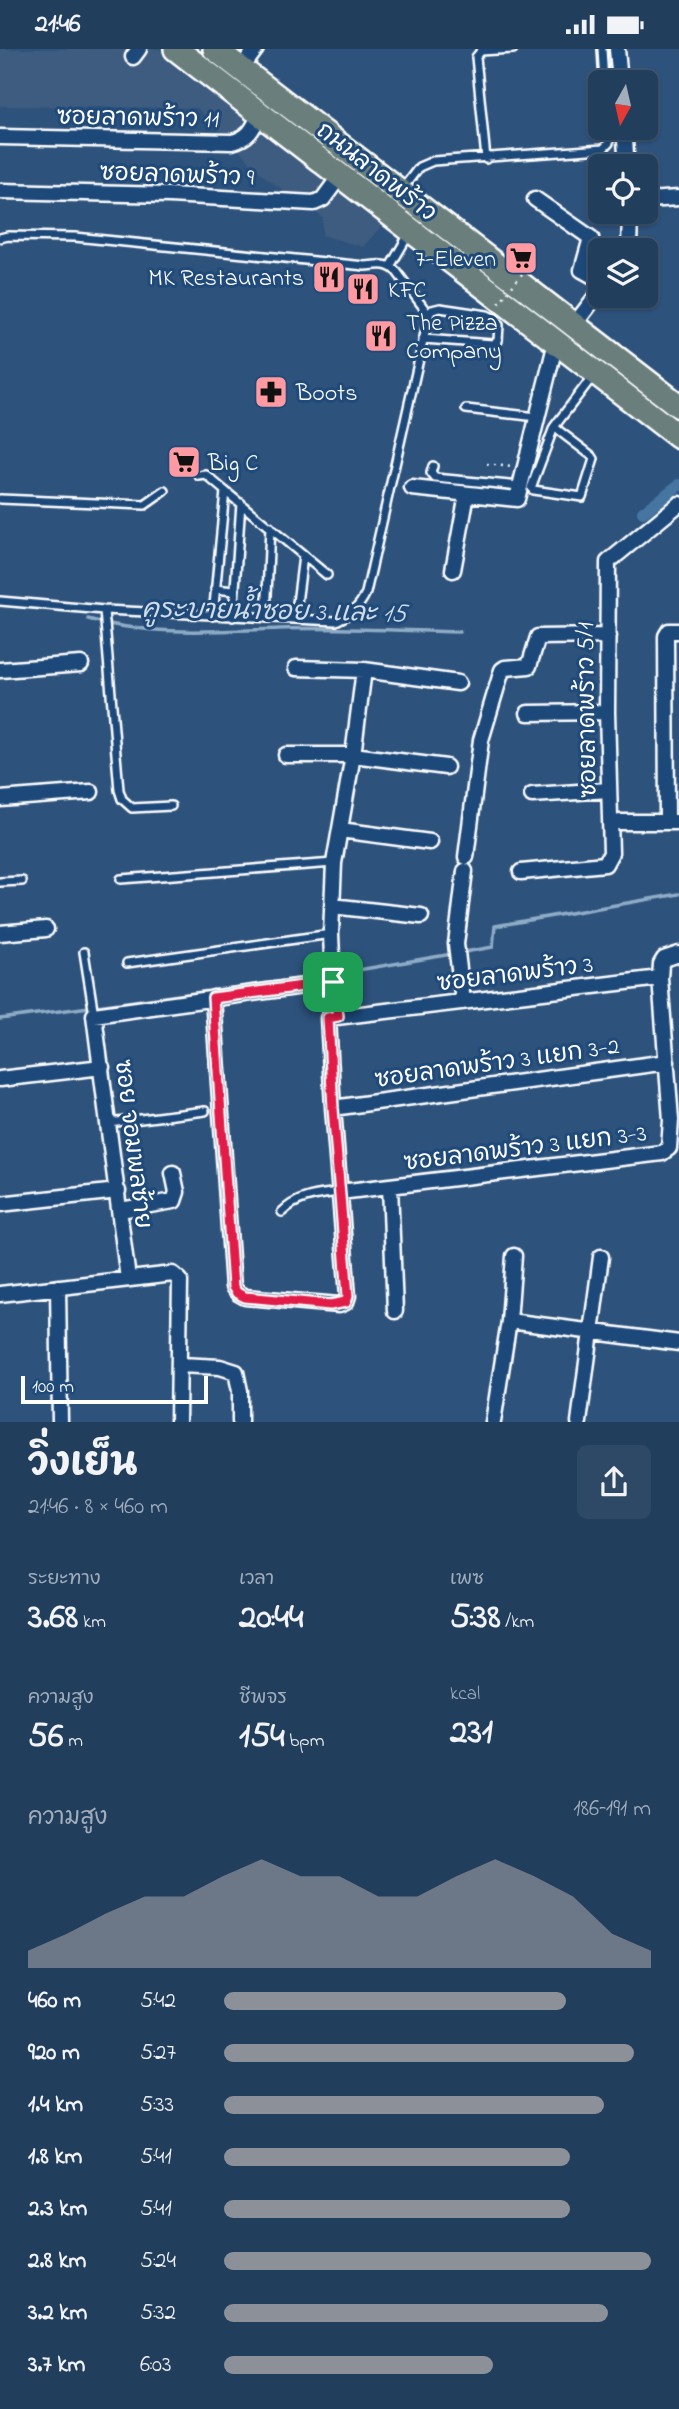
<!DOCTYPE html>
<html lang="th">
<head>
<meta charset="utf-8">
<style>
  :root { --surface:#223e5d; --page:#2e4966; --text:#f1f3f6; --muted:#a2aebc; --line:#3f5772; --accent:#8c9099 }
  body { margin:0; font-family:"Indie Flower","Playpen Sans Thai",sans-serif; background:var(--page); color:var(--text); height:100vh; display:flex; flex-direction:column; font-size:26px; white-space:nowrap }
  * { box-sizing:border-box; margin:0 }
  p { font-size:23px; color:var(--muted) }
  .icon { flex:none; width:38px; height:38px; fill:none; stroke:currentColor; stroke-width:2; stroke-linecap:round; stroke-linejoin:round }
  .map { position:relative; height:1373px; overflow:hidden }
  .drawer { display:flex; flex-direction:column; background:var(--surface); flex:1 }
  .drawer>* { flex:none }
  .needle { width:46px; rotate:188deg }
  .buttons { position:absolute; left:588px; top:21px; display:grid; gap:14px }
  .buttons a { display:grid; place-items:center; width:70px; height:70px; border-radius:10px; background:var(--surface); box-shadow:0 2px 5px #0004,0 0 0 2px var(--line); font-size:35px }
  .scale { position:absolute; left:21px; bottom:18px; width:187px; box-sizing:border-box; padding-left:7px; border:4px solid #fff; border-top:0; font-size:19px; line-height:24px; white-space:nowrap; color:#fff; -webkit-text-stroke:5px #1f4a7a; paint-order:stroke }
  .pin { position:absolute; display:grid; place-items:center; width:60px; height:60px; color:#fff; margin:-30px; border-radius:14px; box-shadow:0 4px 10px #0006 }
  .round { display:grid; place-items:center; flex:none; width:74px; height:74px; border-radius:10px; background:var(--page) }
  .headline { display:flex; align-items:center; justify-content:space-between; height:119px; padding:0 28px }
  h1 { font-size:38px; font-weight:700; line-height:52px }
  .stats { display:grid; grid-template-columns:repeat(3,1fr); gap:10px; height:119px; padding:7px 28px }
  .stats div { display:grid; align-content:center }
  .stats b { font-size:35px; font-weight:700 }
  .stats small { font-size:19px; font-weight:400 }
  .stats p { font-size:19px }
  .chart { height:196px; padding:14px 28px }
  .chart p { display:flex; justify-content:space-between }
  .chart svg { width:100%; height:126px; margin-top:7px; fill:var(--accent); opacity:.7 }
  ul { padding:0 28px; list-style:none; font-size:23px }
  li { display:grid; grid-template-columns:112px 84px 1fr; align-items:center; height:52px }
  li i { height:18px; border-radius:9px; background:var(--accent) }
  .status { display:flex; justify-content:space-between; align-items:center; height:49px; padding:0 35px; background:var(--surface); direction:ltr }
  .status svg { height:19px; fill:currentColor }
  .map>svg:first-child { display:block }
</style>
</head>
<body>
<div class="status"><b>21:46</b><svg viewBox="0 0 49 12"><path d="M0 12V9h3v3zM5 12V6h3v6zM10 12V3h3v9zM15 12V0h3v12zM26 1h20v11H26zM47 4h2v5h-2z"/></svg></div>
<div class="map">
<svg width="679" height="1373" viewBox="0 0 679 1373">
  <rect width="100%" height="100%" fill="#2d527c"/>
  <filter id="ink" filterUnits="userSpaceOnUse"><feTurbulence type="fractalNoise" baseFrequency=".0143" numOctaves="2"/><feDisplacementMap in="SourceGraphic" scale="14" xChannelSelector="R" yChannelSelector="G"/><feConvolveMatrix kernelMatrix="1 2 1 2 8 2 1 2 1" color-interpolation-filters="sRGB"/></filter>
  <g filter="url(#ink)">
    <path fill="#3e5b7f" d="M 0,0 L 160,0 L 385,173 L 363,198 L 322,186 L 323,169 L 265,128 L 197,59 L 0,57 Z"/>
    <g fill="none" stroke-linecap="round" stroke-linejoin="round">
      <path stroke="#8facc6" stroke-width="3.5" d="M 88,570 C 149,587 216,582 279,580 C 339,578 400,582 460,583
        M 459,904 L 493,898 L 495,877 L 679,845
        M 335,925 L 452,905
        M 0,970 L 327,926"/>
      <path stroke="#4475a0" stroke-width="12" d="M 643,463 L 679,436"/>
      <defs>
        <path id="lane" d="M 602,0 L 604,33
          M 486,110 L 476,8 L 481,2 L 513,0
          M 403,139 L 419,118 L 433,112 L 603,100 L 609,94 L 608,79
          M 0,189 L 8,187 L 75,188 L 365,217 C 378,216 387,213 397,223 L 429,266 L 366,544 C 359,559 351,565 336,572 L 104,561 L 0,552
          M 391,216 L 409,185
          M 423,290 L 493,295 L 498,292 L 499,276 L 493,269 L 487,266 L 440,259 L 432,261 L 429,266
          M 466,360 L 537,368
          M 554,378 L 592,407 L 594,410 L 582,448 L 533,441 L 531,439 L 554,378 L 593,327
          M 433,417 L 431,424 L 435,429 L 520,437
          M 199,427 L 206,426 L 225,442
          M 0,450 L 145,456 L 165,442
          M 215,540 L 234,542
          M 104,561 L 119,741 L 122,750 L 132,759 L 171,757
          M 213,567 L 225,442 L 327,526
          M 233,568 L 241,454
          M 266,569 L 270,478
          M 295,570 L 303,507
          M 121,830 L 334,814
          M 0,833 L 22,832
          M 84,903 L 94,966
          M 127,914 L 331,885
          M 109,1074 L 205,1062
          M 282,1163 C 298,1147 317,1146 339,1143"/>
        <path id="street" d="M 617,0 L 620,33
          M 133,8 L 139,0
          M 241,20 L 256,0
          M 624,79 L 627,117
          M 0,88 L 232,93 C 249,89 253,80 260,65
          M 0,142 L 169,146 L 314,154 L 323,150 L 340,127
          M 535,150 L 591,189 L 582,221 L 600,231
          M 646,151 L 679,149
          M 629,201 L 630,163
          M 574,276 L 600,242
          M 412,439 L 517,450 L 556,293
          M 453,521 L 467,445
          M 296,619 L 364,621 L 458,634
          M 0,621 L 81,615
          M 528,664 L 607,663
          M 286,706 L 353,706 L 446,718
          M 532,746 L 609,741
          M 0,750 L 91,743
          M 667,772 L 666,587 L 669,582 L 679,582
          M 620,773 L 679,773
          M 340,781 L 430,793
          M 466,808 L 481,691 L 502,621 L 505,619 L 529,617 L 538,588 L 608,587
          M 521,823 L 605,815 L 611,804 L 607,663 L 608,513 L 679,455
          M 332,857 L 421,867
          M 0,884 L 46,880
          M 333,933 L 331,885 L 334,814 L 353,706 L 364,621
          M 213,949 L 233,1238 L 238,1244 L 245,1248 L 339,1256 L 346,1253 L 348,1247 L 333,1059 L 328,969 L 660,929 L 661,915 L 664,910 L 679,905
          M 463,953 L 456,895 L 465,822
          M 0,1030 L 102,1018
          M 333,1059 L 667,1013
          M 390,1137 L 395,1262
          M 340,1143 L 662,1104 L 669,1099 L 671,1071 L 660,929
          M 0,1155 L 118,1142
          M 120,1161 L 174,1152 L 177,1143 L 173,1124
          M 128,1230 L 94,966 L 333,933 L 338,967
          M 58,1238 L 60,1373
          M 0,1245 L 173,1225 L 180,1231 L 178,1373
          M 509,1272 L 679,1294
          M 180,1316 L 220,1318 L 236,1323 L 240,1342 L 240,1373
          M 493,1373 L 509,1272 L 514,1207
          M 579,1373 L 601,1208"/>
        <path id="primary" d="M 176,0 L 679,388
          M 215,0 L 679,357"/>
      </defs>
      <use href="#lane" stroke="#fff" stroke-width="12"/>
      <use href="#street" stroke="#fff" stroke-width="19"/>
      <use href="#primary" stroke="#fff" stroke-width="28"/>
      <path stroke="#fff" stroke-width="2.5" stroke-dasharray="2 5" stroke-linecap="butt" d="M 487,415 L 511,418"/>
      <use href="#lane" stroke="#1f4a7a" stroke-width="7"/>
      <use href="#street" stroke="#1f4a7a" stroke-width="14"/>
      <use href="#primary" stroke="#6b7f7c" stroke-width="23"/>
      <path stroke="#fff" stroke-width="2.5" stroke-dasharray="2 5" stroke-linecap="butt" d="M 499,254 L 526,220"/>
    </g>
  </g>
  <g fill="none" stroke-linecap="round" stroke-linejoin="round" filter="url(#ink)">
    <defs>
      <path id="route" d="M 333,933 L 338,967 L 328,969 L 333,1059 L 348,1247 L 346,1253 L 330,1256 L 245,1248 L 237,1244 L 233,1238 L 213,949 Z"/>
    </defs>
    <use href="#route" stroke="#fff" stroke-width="14"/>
    <use href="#route" stroke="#e11d48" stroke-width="9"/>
  </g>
  <defs>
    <symbol id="supermarket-square" viewBox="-11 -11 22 22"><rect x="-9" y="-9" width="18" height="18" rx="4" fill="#ff9aa2" stroke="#1f4a7a"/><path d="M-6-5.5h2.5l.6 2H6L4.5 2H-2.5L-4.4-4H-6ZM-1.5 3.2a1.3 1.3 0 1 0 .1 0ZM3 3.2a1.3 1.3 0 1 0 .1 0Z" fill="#111"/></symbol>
    <symbol id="restaurant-square" viewBox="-11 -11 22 22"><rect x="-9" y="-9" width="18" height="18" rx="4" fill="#ff9aa2" stroke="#1f4a7a"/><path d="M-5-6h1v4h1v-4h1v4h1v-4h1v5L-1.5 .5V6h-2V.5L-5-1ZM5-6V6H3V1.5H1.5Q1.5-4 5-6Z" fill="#111"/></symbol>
    <symbol id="pharmacy-square" viewBox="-11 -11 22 22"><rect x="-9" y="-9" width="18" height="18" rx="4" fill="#ff9aa2" stroke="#1f4a7a"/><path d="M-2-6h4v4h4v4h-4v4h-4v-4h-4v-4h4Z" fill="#111"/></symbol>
  </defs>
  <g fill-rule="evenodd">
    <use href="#supermarket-square" x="502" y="190" width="38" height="38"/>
    <use href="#restaurant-square" x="310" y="209" width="38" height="38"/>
    <use href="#restaurant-square" x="344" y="221" width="38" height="38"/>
    <use href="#restaurant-square" x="362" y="268" width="38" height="38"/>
    <use href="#pharmacy-square" x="252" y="324" width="38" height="38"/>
    <use href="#supermarket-square" x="165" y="394" width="38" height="38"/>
  </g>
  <g text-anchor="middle" stroke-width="6" stroke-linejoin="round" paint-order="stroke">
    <g font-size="24" fill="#fff" stroke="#1f4a7a">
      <text transform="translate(138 68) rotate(1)" y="8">ซอยลาดพร้าว 11</text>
      <text transform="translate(377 122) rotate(38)" y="8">ถนนลาดพร้าว</text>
      <text transform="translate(177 125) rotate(2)" y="8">ซอยลาดพร้าว 9</text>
      <text transform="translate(586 661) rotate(-91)" y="8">ซอยลาดพร้าว 5/1</text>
      <text transform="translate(515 924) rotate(-7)" y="8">ซอยลาดพร้าว 3</text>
      <text transform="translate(497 1013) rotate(-8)" y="8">ซอยลาดพร้าว 3 แยก 3-2</text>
      <text transform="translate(134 1095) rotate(83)" y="8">ซอย จอมพลซ้าย</text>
      <text transform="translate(525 1098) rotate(-7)" y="8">ซอยลาดพร้าว 3 แยก 3-3</text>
    </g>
    <g font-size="24" fill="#fff" stroke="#1f4a7a" text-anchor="start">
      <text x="496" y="217" text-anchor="end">7-Eleven</text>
      <text x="304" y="236" text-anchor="end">MK Restaurants</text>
      <text x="388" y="248">KFC</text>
      <text x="406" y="281">The Pizza<tspan x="406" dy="28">Company</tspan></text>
      <text x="296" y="351">Boots</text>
      <text x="208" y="421">Big C</text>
    </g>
    <g font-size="26" font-style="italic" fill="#d0dce7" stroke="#1f4a7a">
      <text transform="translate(274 561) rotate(1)" y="9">คูระบายน้ำซอย 3 และ 15</text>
    </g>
  </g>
</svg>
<div class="buttons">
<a><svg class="needle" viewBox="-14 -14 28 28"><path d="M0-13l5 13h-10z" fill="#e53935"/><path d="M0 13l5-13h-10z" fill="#a2aebc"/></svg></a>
<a><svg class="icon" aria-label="locate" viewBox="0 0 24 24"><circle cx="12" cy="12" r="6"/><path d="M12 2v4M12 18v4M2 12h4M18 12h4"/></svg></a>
<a><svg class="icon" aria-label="layers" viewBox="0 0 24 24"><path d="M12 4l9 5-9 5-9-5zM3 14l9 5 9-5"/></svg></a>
</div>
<div class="scale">100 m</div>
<div class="pin" style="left:333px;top:933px;background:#1e9e55"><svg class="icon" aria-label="arrive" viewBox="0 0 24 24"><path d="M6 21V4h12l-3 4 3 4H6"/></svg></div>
</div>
<section class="drawer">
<div class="headline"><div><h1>วิ่งเย็น</h1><p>21:46 · 8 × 460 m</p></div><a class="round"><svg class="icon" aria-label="share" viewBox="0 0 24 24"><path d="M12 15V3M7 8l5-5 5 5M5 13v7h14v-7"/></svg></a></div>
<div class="stats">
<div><p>ระยะทาง</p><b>3.68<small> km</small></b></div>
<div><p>เวลา</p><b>20:44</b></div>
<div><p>เพซ</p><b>5:38<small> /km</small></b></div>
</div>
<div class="stats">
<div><p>ความสูง</p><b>56<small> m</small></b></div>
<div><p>ชีพจร</p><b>154<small> bpm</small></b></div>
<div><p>kcal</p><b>231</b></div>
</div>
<div class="chart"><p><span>ความสูง</span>186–191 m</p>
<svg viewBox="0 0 160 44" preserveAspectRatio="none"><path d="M0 44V38L10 32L20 25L30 19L40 19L50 12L60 6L70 12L80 12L90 19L100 19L110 12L120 6L130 12L140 19L150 32L160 38V44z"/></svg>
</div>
<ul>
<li><b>460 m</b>5:42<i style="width:80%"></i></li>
<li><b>920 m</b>5:27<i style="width:96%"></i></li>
<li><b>1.4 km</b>5:33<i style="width:89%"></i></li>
<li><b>1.8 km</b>5:41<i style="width:81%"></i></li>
<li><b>2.3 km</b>5:41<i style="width:81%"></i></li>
<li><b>2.8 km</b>5:24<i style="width:100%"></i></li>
<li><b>3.2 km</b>5:32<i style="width:90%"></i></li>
<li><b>3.7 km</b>6:03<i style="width:63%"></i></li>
</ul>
</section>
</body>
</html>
